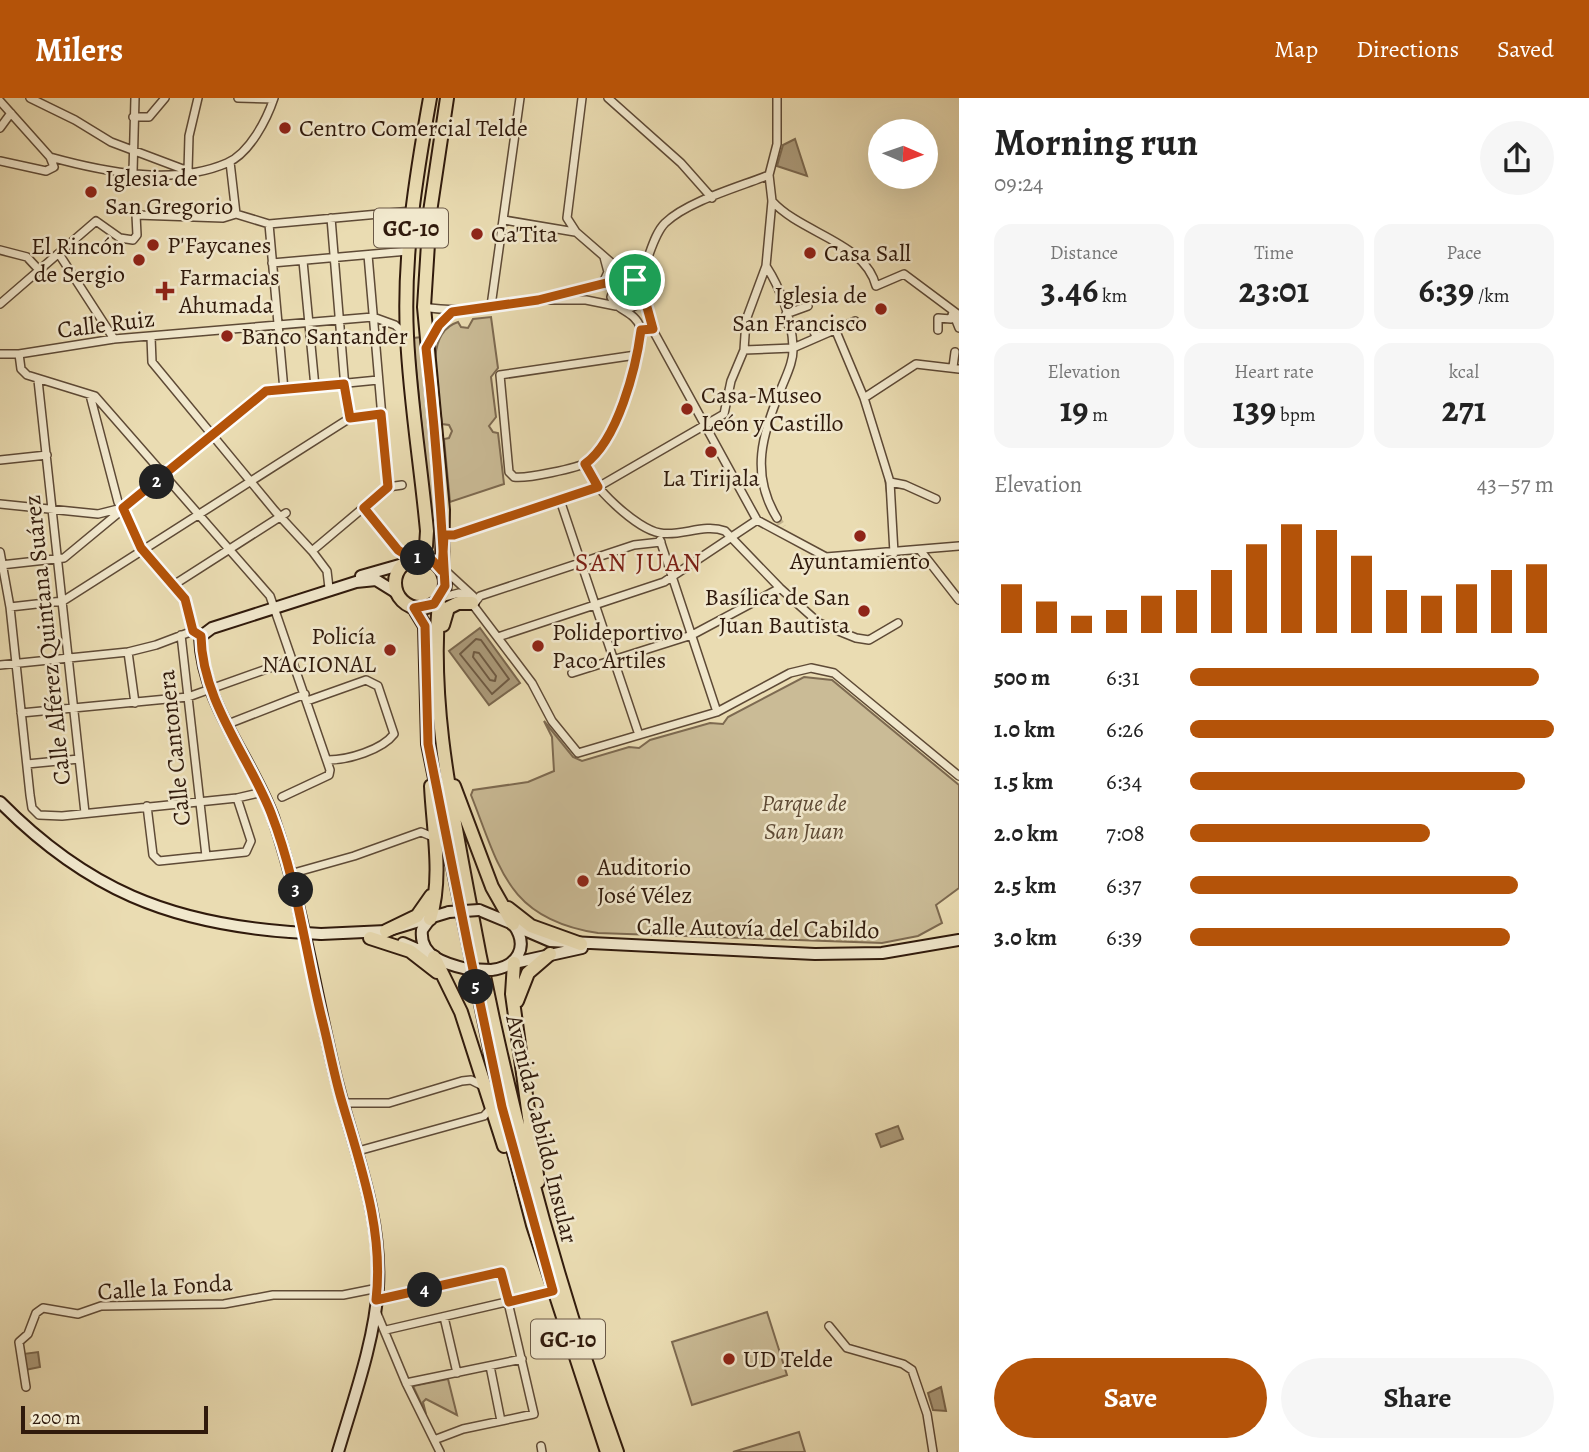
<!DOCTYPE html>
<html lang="en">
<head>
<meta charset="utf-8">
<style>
  :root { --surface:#fff; --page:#f6f6f6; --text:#222; --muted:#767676; --accent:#b45309 }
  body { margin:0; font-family:Alegreya,serif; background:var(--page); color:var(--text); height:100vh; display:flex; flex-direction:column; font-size:26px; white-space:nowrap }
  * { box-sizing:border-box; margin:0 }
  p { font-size:23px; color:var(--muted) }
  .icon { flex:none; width:38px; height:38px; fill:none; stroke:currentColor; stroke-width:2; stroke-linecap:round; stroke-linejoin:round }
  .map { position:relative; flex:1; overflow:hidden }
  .details { display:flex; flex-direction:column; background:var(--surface); width:630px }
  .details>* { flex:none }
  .needle { width:46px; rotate:92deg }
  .fabs { position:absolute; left:868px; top:21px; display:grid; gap:14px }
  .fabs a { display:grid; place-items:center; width:70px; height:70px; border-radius:50%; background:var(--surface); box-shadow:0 7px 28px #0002; font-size:35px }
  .scale { position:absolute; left:21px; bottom:18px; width:187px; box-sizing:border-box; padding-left:7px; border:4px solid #301a0c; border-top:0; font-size:19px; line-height:24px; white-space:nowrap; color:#301a0c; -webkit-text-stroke:5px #f1e8cd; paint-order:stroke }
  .pin { position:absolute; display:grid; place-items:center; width:60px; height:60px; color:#fff; margin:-30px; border:4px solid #fff; border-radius:50%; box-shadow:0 2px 7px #0007 }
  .km { position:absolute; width:35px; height:35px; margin:-18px; border-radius:50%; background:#222; color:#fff; font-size:19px; line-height:35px; text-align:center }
  .round { display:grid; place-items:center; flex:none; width:74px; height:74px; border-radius:37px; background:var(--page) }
  .summary { display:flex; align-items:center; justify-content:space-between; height:119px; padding:0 35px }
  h1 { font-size:38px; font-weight:600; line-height:52px }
  .figures { display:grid; grid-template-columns:repeat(3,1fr); gap:10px; height:119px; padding:7px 35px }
  .figures div { display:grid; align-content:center; border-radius:18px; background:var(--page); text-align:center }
  .figures b { font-size:35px; font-weight:600 }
  .figures small { font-size:19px; font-weight:400 }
  .figures p { font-size:19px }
  .chart { height:196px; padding:14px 35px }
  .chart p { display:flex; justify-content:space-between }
  .chart svg { width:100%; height:126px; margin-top:7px; stroke:var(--accent); stroke-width:6 }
  .cta { display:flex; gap:14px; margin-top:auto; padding:14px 35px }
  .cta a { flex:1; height:80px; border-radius:42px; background:var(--accent); color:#fff; font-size:28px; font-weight:600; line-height:80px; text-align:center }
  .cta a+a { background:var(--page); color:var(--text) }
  ul { padding:0 35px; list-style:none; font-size:23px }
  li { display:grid; grid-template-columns:112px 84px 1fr; align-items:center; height:52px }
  li i { height:18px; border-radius:9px; background:var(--accent) }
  header { display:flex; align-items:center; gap:42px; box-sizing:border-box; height:98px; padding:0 35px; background:var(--accent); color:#fff }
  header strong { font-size:33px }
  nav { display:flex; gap:38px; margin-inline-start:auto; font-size:24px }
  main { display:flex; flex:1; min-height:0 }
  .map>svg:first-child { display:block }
</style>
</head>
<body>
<header>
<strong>Milers</strong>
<nav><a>Map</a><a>Directions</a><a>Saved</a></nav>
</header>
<main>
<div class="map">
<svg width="959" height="1354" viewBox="0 0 959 1354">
  <rect width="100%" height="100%" fill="#eadcb2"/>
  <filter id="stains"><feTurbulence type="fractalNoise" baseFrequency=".00286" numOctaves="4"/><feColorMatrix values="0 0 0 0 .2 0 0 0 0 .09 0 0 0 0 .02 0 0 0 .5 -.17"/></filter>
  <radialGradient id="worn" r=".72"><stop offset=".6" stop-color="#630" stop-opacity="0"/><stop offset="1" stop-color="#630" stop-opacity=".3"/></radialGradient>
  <path fill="#cabb96" stroke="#7d6a51" stroke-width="2" d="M 491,219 L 498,270 L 491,279 L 496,319 L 489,328 L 493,334 L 498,335 L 504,386 L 450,404 L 444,341 L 449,340 L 452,333 L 449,327 L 442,326 C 439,297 421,236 458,224 L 461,229 L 468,230 L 473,221 Z
    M 422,239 L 441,421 L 431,423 L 413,240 Z
    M 804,579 L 832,582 L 959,687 L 959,790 L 936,807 L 942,825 L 918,838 L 882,845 L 598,835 C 507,821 500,770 471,697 L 473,692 L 528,684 L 554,673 L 552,639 L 544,623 L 573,659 L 582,663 L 629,649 L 639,650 L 650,642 L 710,625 L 723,626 L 728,619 Z
    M 767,1214 L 787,1277 L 692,1307 L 672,1244 Z
    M 448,1281 L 457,1317 L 426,1301 L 423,1304 L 426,1316 L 413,1288 Z
    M 799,1334 L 805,1354 L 733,1354 Z"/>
  <path fill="#ab9a7a" stroke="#7a674e" stroke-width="2" d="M 795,41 L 807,78 L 777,68 L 783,47 Z
    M 480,530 L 520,585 L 489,607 L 449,553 Z
    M 898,1028 L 903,1041 L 881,1049 L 876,1036 Z
    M 38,1254 L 40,1269 L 25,1272 L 23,1256 Z
    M 941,1289 L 946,1313 L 933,1312 L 928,1295 Z"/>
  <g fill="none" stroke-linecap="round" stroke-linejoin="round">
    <path stroke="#6e5a43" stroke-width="2" d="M 476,541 L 481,542 L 509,581 L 492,596 L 460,556 Z
      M 474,554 L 479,555 L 496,578 L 495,583 L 490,582 L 473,559 Z"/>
    <path stroke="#7a674e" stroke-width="2" d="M 885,380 L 887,395"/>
    <path stroke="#c5b591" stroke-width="7" stroke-dasharray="7 3.5" stroke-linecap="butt" d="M 777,420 L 783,429"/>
    <defs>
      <path id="street" d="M 30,0 L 75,22 L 111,44 L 188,73
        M 238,0 L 273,1
        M 582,0 L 567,120 L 576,134 L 629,180
        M 608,0 L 681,65 L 712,100
        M 0,3 L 50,59 L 54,69 L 46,73 L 0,63
        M 133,19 L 149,19 L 165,0
        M 0,30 L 11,15
        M 50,59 C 104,74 174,88 227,65 C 250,55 267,21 274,0
        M 230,64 L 236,116
        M 188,73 L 189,38 L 198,0
        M 133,74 L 135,0
        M 772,103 C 802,136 865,144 876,188 L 904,176 L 959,217
        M 236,116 L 269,126 L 412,113
        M 331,120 L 347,314 L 350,320
        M 504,122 L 575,134
        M 269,126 L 284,292
        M 0,152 L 27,159 L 39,172
        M 59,156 L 114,241
        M 368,157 L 388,389
        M 303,163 L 315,289
        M 272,165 L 408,153
        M 766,168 C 781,191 792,222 793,249 C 794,263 786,278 781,291 C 762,336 750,376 777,420
        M 634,182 C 648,174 650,140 665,125 C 688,103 739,89 769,77
        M 602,187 L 608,174 L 604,159
        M 643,197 L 655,236 L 757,422 L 826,459 L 959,448
        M 549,202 L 586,202 L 616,208
        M 0,206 L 96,123 L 120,140 L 133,142 L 137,137 L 136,117 L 223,120 L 236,116
        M 491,208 L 520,0
        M 424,209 C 487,220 554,196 616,184 L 615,168
        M 626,212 L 639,206 L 643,196 L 639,186 L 629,180 L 616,184 L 611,199 C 616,213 635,213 640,229 C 647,252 609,350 588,364 C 578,370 526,381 514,379 L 509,374 L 500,277 L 636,257
        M 953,215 L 959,230
        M 786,216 L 808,208
        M 788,227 L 812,228 L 816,239
        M 835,231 L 864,300 L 890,384 L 894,455
        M 938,232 L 938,220 L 951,221 L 953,214
        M 151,239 L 152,264 L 275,413 L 312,453 L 327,473 L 329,490
        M 429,244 L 439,227 L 452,214
        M 744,252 L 793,250 L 855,223
        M 0,256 L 19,256 L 114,241 L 373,219 L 395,227 L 407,238
        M 19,256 L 21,271 L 27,277 L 95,298 L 270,498 L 330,672 L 329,677 L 282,699
        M 953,269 L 955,254
        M 38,282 L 85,715
        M 90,297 L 118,404 L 141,450 L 185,501 L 193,533 L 200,539
        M 864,300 L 916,266 L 959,271
        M 0,362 L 47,357
        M 585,366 C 590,388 637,431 660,435 C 681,439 704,425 725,433 L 780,490 L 819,525 L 856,540 L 869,542 L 898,525
        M 890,384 L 905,387 L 936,401
        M 388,389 L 402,387
        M 560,402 L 639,637
        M 0,406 L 98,416 L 122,410
        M 364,410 L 391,445 L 412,461
        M 444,437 L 454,437 L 598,389 L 724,316 L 731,283 L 744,252 L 746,222 L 766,168 L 772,103 L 769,77 L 777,46 L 777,0
        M 660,442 L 717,614
        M 920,452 L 959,502
        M 312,453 L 388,389
        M 0,454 L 10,509 L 30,697 L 32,710 L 39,717 L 62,718 L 237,700 L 263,694
        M 1,467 L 64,460 L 266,293 L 378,282
        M 443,474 L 448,475 L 473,498
        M 172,488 L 286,415
        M 440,500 L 459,495 L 467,499 L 532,585 L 552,623 L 578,655 L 717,614 L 790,575 L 811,570 L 834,575 L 959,678
        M 473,507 L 480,498 L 634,447 L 661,444
        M 10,509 L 63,503 L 350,320 L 381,316
        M 181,537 L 206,758
        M 498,539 L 664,484 L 757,422
        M 128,554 L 135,605
        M 0,567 L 128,554 L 156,547 L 193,533
        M 572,575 L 692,537 L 780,490
        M 307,603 L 366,582 L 378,588 L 394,636 C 382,652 348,662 328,662
        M 21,615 L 188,599 L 292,562
        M 228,626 L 305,596
        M 27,666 L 79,661
        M 147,708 L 153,757 L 159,763 L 246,754 L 251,743 L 237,700
        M 290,776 L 354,758 L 421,734 L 433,739
        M 342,1005 L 389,1005 L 462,983 L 471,982 L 483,988
        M 358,1053 L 484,1018 L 491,1010
        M 376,1202 L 501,1174 L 534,1316 L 463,1331 L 434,1342
        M 376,1213 L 406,1285 L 440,1354
        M 444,1219 L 457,1275
        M 829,1228 L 847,1250 L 903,1266 L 912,1272 L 927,1316 L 933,1354
        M 386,1232 L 553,1193
        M 490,1268 L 501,1323
        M 406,1285 L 522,1261
        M 26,1289 L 19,1244 L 28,1236 L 36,1215 L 43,1210 L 78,1216 L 101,1208 L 224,1206 L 273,1197 L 343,1197 L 378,1190
        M 541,1348 L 542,1354"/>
      <path id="secondary" d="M 361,478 L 403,466
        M 0,704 C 86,791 169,825 290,834
        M 479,812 L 513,826 C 530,849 517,869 491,872
        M 430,821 L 422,832 C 419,859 446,866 467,871
        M 515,828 L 550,843 L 815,856 L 882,855 L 959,842
        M 321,836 L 386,833 L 449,814
        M 403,845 L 431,857
        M 514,865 L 582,850
        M 338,1354 C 353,1303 375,1242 378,1189 C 382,1113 351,1044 334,972 C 314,887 301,802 273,719 C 251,659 202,605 200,539 L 212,530 L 356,484 L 376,482 L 397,495"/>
      <path id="primary" d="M395 485a25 25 0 1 1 50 0a25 25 0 1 1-50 0Z
        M 420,460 L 426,448 L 427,433 C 421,368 410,303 407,238 C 403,158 416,78 430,0
        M 442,473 L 443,412 L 424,209 L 430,114 L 447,0
        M 439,502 C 430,600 449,695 467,791 C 502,983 551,1170 617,1354
        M 414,510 L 425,528 L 428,646 L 502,1009 L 533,1127 L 607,1354
        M 443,527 L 448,510 L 458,505 L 472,505
        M 454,688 L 492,789 L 513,826
        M 508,810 L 531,828 L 581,846
        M 430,821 C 443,779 433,731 431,688
        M 386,833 L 417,818 L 431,798
        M 370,840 L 410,853 L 437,874
        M 434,859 L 461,914 L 504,1048
        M 514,865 L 512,896 L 538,1084
        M 517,903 L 528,875 L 550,856"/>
    </defs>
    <use href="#street" stroke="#5e4a36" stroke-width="10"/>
    <use href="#secondary" stroke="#301a0c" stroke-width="14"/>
    <use href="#primary" stroke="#301a0c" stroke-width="16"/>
    <use href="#street" stroke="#f1e8cd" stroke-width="7"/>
    <use href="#secondary" stroke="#f1e8cd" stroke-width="10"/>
    <use href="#primary" stroke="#eadcb2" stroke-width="12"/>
    <defs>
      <path id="secondary-bridge" d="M 449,814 L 479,812
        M 290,834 L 321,836
        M 467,871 L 491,872"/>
    </defs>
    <use href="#secondary-bridge" stroke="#301a0c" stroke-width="14" stroke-linecap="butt"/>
    <use href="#secondary-bridge" stroke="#f1e8cd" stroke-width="10"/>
  </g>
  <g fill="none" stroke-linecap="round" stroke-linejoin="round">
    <defs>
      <path id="route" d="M 635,182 L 642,191 L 653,231 L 641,232 C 636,270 618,342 585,366 L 598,389 L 454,437 L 444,437 L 442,473 L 433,463 L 412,461 L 398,452 L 364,410 L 388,389 L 381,316 L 350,320 L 344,286 L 266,293 L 123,410 L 141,450 L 185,501 L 193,533 L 201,538 C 202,603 248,657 271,715 C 297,782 305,852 322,921 C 329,949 334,977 342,1004 C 361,1069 384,1133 376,1202 L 501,1174 L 509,1204 L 553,1193 L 502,1009 L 468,848 L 428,646 L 425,528 L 414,510 L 434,506 L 445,488 C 441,410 435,329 426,250 L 439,227 L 452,214 L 538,202 L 622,181 L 635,182"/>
    </defs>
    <use href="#route" stroke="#fff" stroke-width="14"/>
    <use href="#route" stroke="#b45309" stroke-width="9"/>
  </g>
  <g fill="#8f2418" stroke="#f1e8cd" stroke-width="2.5">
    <circle cx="285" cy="30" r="7"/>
    <circle cx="91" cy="94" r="7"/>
    <circle cx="477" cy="136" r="7"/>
    <circle cx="153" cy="147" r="7"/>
    <circle cx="810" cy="155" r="7"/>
    <circle cx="139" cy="162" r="7"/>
    <path d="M161.5 182.5h7v7h7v7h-7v7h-7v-7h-7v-7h7z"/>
    <circle cx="881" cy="211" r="7"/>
    <circle cx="227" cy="238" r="7"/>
    <circle cx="687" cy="311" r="7"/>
    <circle cx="711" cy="354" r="7"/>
    <circle cx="860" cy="438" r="7"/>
    <circle cx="864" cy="513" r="7"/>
    <circle cx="538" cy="548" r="7"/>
    <circle cx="390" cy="552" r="7"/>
    <circle cx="583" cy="783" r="7"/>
    <circle cx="729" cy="1261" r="7"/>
  </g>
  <g text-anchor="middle" stroke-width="5" stroke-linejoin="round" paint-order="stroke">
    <g fill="#f1e8cd" stroke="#6a5846" stroke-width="2">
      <rect x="374" y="110.5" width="74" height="39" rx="5"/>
      <rect x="531" y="1221.5" width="74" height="39" rx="5"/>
    </g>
    <g font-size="23" font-weight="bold" fill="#301a0c">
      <text x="411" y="138">GC-10</text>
      <text x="568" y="1249">GC-10</text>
    </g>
    <g font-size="24" fill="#301a0c" stroke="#f1e8cd" text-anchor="start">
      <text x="299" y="38">Centro Comercial Telde</text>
      <text x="105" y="88">Iglesia de<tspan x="105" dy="28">San Gregorio</tspan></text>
      <text x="491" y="144">Ca'Tita</text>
      <text x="167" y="155">P'Faycanes</text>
      <text x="125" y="156" text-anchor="end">El Rincón<tspan x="125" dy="28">de Sergio</tspan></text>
      <text x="824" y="163">Casa Sall</text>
      <text x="179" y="187">Farmacias<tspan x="179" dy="28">Ahumada</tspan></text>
      <text x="867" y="205" text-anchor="end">Iglesia de<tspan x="867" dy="28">San Francisco</tspan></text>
      <text x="241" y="246">Banco Santander</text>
      <text x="701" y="305">Casa-Museo<tspan x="701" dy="28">León y Castillo</tspan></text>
      <text x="711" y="388" text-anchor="middle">La Tirijala</text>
      <text x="860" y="471" text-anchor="middle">Ayuntamiento</text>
      <text x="850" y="507" text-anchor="end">Basílica de San<tspan x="850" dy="28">Juan Bautista</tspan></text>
      <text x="552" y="542">Polideportivo<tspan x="552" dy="28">Paco Artiles</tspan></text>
      <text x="376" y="546" text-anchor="end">Policía<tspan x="376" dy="28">NACIONAL</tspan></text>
      <text x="597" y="777">Auditorio<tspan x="597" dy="28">José Vélez</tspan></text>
      <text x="743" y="1269">UD Telde</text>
    </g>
    <g font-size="24" fill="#301a0c" stroke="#f1e8cd">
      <text transform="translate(106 226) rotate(-7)" y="8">Calle Ruiz</text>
      <text transform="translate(47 542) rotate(-96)" y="8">Calle Alférez Quintana Suárez</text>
      <text transform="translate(174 650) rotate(-96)" y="8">Calle Cantonera</text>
      <text transform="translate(758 830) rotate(1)" y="8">Calle Autovía del Cabildo</text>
      <text transform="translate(542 1031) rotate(76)" y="8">Avenida Cabildo Insular</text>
      <text transform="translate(165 1189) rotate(-4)" y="8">Calle la Fonda</text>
    </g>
    <g font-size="24" font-style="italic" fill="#5e4a35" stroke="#f1e8cd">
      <text x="804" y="713">Parque de<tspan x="804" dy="28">San Juan</tspan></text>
    </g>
    <g font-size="26" letter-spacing="2" fill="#7a1f14" stroke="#f1e8cd">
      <text x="639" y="473">SAN JUAN</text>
    </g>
  </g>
  <rect width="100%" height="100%" filter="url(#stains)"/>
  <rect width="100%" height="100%" fill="url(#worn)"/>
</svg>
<div class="fabs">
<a><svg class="needle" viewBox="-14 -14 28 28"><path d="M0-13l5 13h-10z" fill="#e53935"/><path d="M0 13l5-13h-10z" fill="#767676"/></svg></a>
</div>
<div class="scale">200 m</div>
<div class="pin" style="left:635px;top:182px;background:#1e9e55"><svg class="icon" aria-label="arrive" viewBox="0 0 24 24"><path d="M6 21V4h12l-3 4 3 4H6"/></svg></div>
<b class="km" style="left:418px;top:460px">1</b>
<b class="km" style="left:157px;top:384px">2</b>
<b class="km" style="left:296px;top:792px">3</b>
<b class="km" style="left:425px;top:1192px">4</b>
<b class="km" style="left:476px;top:889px">5</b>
</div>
<section class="details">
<div class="summary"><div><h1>Morning run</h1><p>09:24</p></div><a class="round"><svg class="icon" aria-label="share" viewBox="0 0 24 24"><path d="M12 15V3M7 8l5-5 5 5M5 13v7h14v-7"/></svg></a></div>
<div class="figures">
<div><p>Distance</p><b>3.46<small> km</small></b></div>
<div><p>Time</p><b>23:01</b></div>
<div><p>Pace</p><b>6:39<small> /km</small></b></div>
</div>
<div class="figures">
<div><p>Elevation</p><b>19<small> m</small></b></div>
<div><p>Heart rate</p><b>139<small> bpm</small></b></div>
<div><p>kcal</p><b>271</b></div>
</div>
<div class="chart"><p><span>Elevation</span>43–57 m</p>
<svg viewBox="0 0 160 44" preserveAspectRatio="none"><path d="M5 44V27M15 44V33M25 44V38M35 44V36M45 44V31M55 44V29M65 44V22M75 44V13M85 44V6M95 44V8M105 44V17M115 44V29M125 44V31M135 44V27M145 44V22M155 44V20"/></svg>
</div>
<ul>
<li><b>500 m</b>6:31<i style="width:96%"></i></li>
<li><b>1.0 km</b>6:26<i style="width:100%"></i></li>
<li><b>1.5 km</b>6:34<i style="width:92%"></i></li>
<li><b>2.0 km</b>7:08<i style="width:66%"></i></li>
<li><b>2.5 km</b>6:37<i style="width:90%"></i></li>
<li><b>3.0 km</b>6:39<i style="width:88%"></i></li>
</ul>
<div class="cta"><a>Save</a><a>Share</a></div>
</section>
</main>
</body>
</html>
